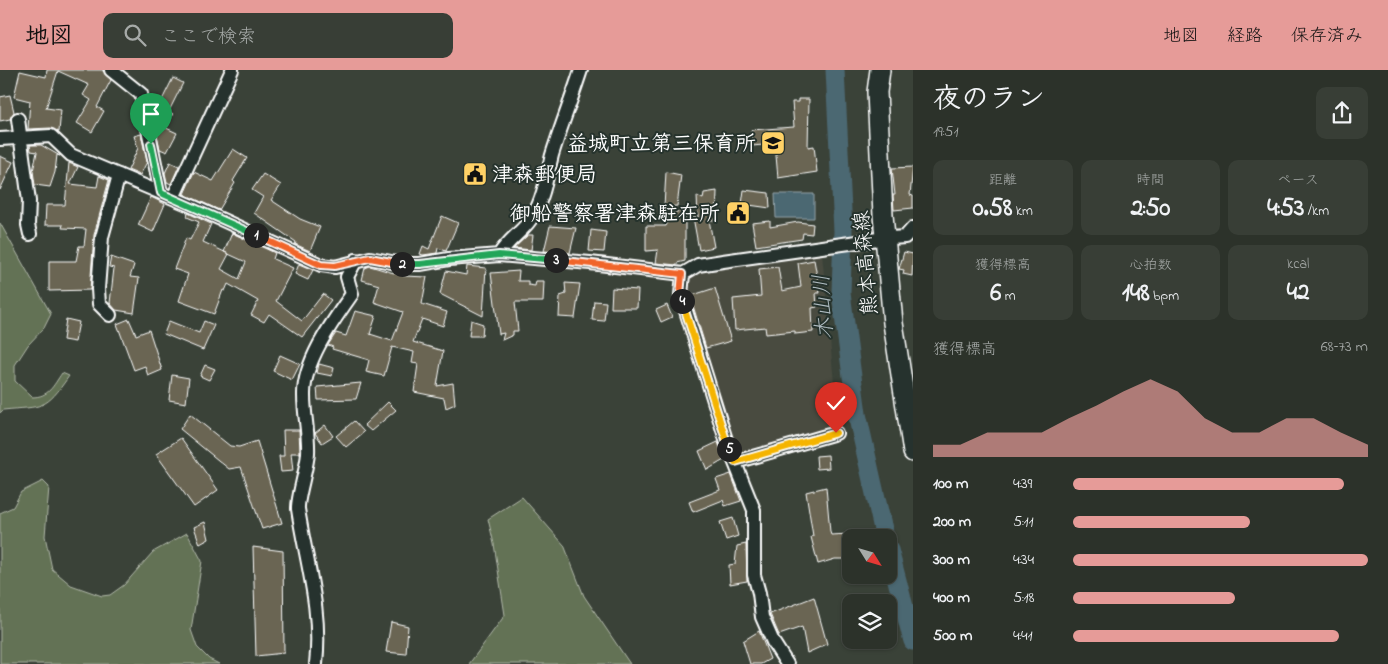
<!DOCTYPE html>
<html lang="ja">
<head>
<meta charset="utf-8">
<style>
  :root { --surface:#2c322a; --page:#383e36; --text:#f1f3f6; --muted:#a6aaa8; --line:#484d47; --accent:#e69b98 }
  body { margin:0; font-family:"Indie Flower","Klee One",sans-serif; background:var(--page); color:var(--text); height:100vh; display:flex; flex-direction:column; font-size:19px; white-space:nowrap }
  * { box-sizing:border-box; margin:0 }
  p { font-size:16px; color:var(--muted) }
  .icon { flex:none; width:28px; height:28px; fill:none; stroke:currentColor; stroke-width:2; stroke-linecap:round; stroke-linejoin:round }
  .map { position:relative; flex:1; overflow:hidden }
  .drawer { display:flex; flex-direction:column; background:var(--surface); width:475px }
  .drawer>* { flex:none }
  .needle { width:32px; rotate:127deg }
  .fabs { position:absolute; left:842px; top:459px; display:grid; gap:10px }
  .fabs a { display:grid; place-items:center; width:55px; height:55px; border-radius:10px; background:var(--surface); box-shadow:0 1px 4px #0004,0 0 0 1px var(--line); font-size:25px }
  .pin { position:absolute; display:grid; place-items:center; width:42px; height:42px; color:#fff; margin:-51px -21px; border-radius:50% 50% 50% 0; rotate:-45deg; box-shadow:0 0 5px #0007 }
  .pin .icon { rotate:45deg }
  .km { position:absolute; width:25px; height:25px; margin:-12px; border-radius:50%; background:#222; color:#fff; font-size:14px; line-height:25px; text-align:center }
  .round { display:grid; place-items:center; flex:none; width:52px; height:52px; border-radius:10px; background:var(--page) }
  .head { display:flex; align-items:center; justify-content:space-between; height:85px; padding:0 20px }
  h1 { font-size:28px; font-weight:700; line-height:38px }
  .figures { display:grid; grid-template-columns:repeat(3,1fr); gap:8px; height:85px; padding:5px 20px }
  .figures div { display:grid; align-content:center; border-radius:10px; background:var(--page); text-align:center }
  .figures b { font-size:25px; font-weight:700 }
  .figures small { font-size:14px; font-weight:400 }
  .figures p { font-size:14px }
  .chart { height:140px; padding:10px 20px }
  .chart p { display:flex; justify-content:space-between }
  .chart svg { width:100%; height:90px; margin-top:5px; fill:var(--accent); opacity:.7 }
  ul { padding:0 20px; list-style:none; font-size:16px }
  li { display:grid; grid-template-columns:80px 60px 1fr; align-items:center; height:38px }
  li i { height:12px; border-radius:6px; background:var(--accent) }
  header { display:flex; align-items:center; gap:30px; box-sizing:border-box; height:70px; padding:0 25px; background:var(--accent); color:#111 }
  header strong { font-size:24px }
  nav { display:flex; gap:28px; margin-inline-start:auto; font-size:18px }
  .search { width:350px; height:45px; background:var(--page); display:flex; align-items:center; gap:12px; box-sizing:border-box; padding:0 18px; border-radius:10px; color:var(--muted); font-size:19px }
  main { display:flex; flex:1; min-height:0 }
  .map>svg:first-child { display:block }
</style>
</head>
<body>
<header>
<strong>地図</strong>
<div class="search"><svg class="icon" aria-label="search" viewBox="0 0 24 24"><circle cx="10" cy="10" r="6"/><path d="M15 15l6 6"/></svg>ここで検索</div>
<nav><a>地図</a><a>経路</a><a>保存済み</a></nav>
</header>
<main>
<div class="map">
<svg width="913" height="594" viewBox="0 0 913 594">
  <rect width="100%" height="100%" fill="#3a4238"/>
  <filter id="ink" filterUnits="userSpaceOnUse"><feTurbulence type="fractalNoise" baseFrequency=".02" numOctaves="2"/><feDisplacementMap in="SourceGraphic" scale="10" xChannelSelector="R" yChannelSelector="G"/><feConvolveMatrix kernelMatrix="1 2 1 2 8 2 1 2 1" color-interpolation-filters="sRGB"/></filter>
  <g filter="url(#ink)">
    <path fill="#484c40" d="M 822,183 L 838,357 L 736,390 L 684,224 L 687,210 L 705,198 Z"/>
    <path fill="#637254" stroke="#b1b8aa" d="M 0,153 L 51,244 L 44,258 L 28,275 L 15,295 L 15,311 L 32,327 C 49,327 53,316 62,303 L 69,306 C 45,341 43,336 3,340 L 0,343 Z
      M 43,411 L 49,417 L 45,466 L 52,499 L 71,515 L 102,526 L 110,525 L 124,515 L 153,482 L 187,463 L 202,491 L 191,560 L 197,577 L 209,589 L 219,594 L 0,594 L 0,443 L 13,437 L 21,422 Z
      M 522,427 L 564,475 L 584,526 L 630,594 L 469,594 L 505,545 L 494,474 L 488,449 Z"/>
    <path fill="#4c6772" stroke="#94a4aa" d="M 775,124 L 814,124 L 814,148 L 776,148 Z"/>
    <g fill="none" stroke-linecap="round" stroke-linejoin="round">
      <path stroke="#4c6772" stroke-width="19" d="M 835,0 L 843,161 L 841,223 L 857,344 L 885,468
        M 889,480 L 913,571"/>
    </g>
    <path fill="#6a6552" stroke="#fff" d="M 47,0 L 102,0 L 111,10 L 97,37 L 104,41 L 92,62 L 77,53 L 91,30 L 83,25 L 89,15 L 58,1 L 46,38 L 61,40 L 59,62 L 51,58 L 28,59 L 30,31 L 14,27 L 20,1 L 46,7 Z
      M 173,8 L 183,13 L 169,41 L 173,44 L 164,57 L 177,63 L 167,82 L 160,79 L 155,55 L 163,44 L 152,38 L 150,29 L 152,26 L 161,32 Z
      M 10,25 L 14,42 L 10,49 L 0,51 L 0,27 Z
      M 798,29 L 809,29 L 808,77 L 814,76 L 817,102 L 778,108 L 775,74 L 752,76 L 751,60 L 794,57 L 792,32 L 798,32 Z
      M 141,64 L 147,92 L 140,105 L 128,100 L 138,78 L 134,66 Z
      M 30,75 L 41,75 L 60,86 L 57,85 L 55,102 L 50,117 L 35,115 L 33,101 L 37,82 L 31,81 Z
      M 233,79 L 247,88 L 233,111 L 235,113 L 219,140 L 184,124 L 194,102 L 213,111 Z
      M 0,86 L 13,92 L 0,120 Z
      M 170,92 L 179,96 L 171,114 L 167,112 L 165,103 Z
      M 69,93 L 78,97 L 70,114 L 97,117 L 99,106 L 109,110 L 94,165 L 90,220 L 49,221 L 49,191 L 76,191 L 79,176 L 84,176 L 86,159 L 62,158 L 63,155 L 45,155 L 46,135 L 65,135 Z
      M 913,97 L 910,125 L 913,126 L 913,138 L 894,140 L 893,125 L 895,125 L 892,98 Z
      M 666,102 L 681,105 L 677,136 L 664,137 Z
      M 263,104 L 281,115 L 271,130 L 300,149 L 320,157 L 310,181 L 295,174 L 296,172 L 254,143 L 263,127 L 252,120 Z
      M 744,120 L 769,123 L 770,138 L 742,134 Z
      M 717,121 L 716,150 L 709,150 L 714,177 L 699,180 L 693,147 L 698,148 L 697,126 L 703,129 L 704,123 Z
      M 151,127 L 165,134 L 153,162 L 138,155 Z
      M 682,141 L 682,146 L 685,146 L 685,191 L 677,193 L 677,195 L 656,193 L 658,180 L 646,181 L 646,156 L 666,156 L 670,143 Z
      M 188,143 L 211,154 L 203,172 L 229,184 L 221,199 L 239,209 L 246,192 L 224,182 L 232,163 L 275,183 L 273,189 L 293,198 L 276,231 L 302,251 L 323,224 L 331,230 L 302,267 L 269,244 L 264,252 L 251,245 L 258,231 L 228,214 L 225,221 L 223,220 L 214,244 L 179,231 L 188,204 L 174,199 L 186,168 L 190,170 L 199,152 L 187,147 Z
      M 442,146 L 458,153 L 446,181 L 438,178 L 437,183 L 423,185 L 420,184 L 423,176 L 429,179 Z
      M 770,151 L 770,157 L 798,152 L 813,154 L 812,164 L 803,163 L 802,169 L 756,176 L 752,153 Z
      M 550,156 L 576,158 L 570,183 L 544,181 Z
      M 591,160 L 606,162 L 604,182 L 589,181 Z
      M 528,165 L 533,165 L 531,180 L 514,178 Z
      M 904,182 L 913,184 L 912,206 L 903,204 L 904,200 L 899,199 Z
      M 111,187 L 134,195 L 130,207 L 139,208 L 134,243 L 116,240 L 110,233 L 114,198 L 109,197 Z
      M 814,190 L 820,223 L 816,223 L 817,237 L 812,238 L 813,262 L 795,264 L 795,261 L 766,264 L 765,257 L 735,260 L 733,229 L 761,226 L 759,199 L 778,197 L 782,221 L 801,217 L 798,193 Z
      M 299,194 L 313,200 L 308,210 L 295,204 Z
      M 370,196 L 404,206 L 427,207 L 422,234 L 447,242 L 443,256 L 422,249 L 413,272 L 443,281 L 437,316 L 453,313 L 455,334 L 446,338 L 444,328 L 414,322 L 418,294 L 412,293 L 414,282 L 392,277 L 384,306 L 366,302 L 369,290 L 332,279 L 333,277 L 328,275 L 336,263 L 346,266 L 355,241 L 376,246 L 370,264 L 392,271 L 403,242 L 374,232 L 379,215 L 362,210 L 365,198 Z
      M 467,196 L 486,198 L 483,246 L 440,224 L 446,201 L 466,205 Z
      M 519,201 L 518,211 L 528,211 L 528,215 L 535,216 L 536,211 L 544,211 L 543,232 L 515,232 L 518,261 L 513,261 L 513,265 L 502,270 L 504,263 L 499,264 L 491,203 Z
      M 565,213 L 580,214 L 575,248 L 559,247 L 560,226 L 566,224 Z
      M 612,218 L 638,220 L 637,238 L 611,238 Z
      M 715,218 L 731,271 L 706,278 L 690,226 Z
      M 594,231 L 606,232 L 604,251 L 592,250 Z
      M 667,235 L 672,247 L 661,252 L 656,240 Z
      M 66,249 L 79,252 L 75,272 L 63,270 Z
      M 129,249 L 136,265 L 149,260 L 162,300 L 148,306 L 145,296 L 134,300 L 117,254 Z
      M 471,250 L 483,254 L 482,266 L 469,266 Z
      M 169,251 L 199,263 L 204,251 L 214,255 L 203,280 L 164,264 Z
      M 280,285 L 300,294 L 292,310 L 273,301 Z
      M 319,294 L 334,298 L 332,306 L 317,303 Z
      M 205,295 L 215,299 L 209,310 L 200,306 Z
      M 172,305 L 189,308 L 186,333 L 169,330 Z
      M 361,313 L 356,329 L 318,330 L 317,317 Z
      M 821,329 L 830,330 L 835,342 L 821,344 Z
      M 388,332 L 396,340 L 371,361 L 364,355 Z
      M 190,344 L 230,376 L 239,377 L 257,371 L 282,453 L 262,459 L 241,397 L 229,399 L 180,359 Z
      M 354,351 L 364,362 L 346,377 L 336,366 Z
      M 325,355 L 333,366 L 322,373 L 315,363 Z
      M 283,360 L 299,360 L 300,383 L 291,383 L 293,401 L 281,402 L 279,386 L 284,386 Z
      M 181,368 L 218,420 L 194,437 L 156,384 Z
      M 718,372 L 724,390 L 707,400 L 699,381 Z
      M 828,385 L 829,398 L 817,399 L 816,386 Z
      M 731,404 L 741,431 L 725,436 L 723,430 L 693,442 L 689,432 L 720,420 L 716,409 Z
      M 826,417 L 830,462 L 831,465 L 850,464 L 851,489 L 835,489 L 818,494 L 811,467 L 813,466 L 806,422 Z
      M 733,448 L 738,466 L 726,470 L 720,452 Z
      M 205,452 L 209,469 L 200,474 L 194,457 Z
      M 746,474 L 747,511 L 730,514 L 729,495 L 735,494 L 737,476 Z
      M 253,477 L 283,481 L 284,583 L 256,586 Z
      M 814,527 L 827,574 L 807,583 L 802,557 L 779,565 L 770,544 Z
      M 391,552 L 408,556 L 406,584 L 386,582 Z
      M 759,561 L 770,589 L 761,594 L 750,594 L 743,571 Z"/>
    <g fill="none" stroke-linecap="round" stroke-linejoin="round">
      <defs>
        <path id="minor" d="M 111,0 L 141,24 L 161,123
          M 18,49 L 29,131 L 28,155 L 30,164
          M 0,69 L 51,66 L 71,85 L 192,136 L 321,195 L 335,197 L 370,188 L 402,194 L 420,194 L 449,189 L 499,185 L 590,193 L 683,204 L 698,195 L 723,191 L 878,169 L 905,167 L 913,158
          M 173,128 L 232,0
          M 499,185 C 509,168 526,160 534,144 C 544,126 547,105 552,85 C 561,56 572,28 581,0
          M 683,204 L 681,225 L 727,373 L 754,440 L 754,505 L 759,523 L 762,547 L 773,572 L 787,594
          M 110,245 L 99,234 L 98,219 L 102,167 L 119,105
          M 735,392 L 836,363
          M 316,594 C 322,539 306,492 298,439 C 297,428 307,399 308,383 C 309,364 304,345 304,326 C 303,292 333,251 352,224 L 347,207 L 356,190"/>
        <path id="primary" d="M 880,0 L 877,22 L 883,145 L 893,253 L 913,382"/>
      </defs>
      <use href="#minor" stroke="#fff" stroke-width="16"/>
      <use href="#primary" stroke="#fff" stroke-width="22"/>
      <use href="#minor" stroke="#26332d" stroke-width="12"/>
      <use href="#primary" stroke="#26332d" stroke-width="19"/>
    </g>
  </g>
  <g fill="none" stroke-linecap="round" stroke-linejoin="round" filter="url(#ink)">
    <defs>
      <path id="split-1" d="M 151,74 L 161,123 L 256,165"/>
      <path id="split-2" d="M 256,165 L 321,195 L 335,196 L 370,188 L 402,194"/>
      <path id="split-3" d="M 402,194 L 420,194 L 499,185 L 556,190"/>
      <path id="split-4" d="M 556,190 L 682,204 L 680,225 L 682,231"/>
      <path id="split-5" d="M 682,231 L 729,379"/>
      <path id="split-6" d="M 729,379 L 735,392 L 836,363"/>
    </defs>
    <use href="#split-1" stroke="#fff" stroke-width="10"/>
    <use href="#split-2" stroke="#fff" stroke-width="10"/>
    <use href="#split-3" stroke="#fff" stroke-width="10"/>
    <use href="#split-4" stroke="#fff" stroke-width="10"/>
    <use href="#split-5" stroke="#fff" stroke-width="10"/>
    <use href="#split-6" stroke="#fff" stroke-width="10"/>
    <use href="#split-1" stroke="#22a559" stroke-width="6"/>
    <use href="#split-2" stroke="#f0652b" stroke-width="6"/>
    <use href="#split-3" stroke="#22a559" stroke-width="6"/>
    <use href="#split-4" stroke="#f0652b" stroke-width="6"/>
    <use href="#split-5" stroke="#f5b400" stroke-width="6"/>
    <use href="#split-6" stroke="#f5b400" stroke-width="6"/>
  </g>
  <defs>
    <symbol id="school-square" viewBox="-11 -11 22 22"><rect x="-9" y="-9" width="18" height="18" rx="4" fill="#ffd166" stroke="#26332d"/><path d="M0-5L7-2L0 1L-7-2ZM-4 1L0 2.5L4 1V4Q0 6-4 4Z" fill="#111"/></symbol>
    <symbol id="civic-square" viewBox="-11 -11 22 22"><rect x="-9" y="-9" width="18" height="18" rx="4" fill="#ffd166" stroke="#26332d"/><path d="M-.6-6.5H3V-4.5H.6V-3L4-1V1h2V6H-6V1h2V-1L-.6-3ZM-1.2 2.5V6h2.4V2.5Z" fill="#111"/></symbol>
  </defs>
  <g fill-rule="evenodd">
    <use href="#school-square" x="759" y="59" width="28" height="28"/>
    <use href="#civic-square" x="461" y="90" width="28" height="28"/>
    <use href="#civic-square" x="724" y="129" width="28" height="28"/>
  </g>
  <g text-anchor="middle" stroke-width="4" stroke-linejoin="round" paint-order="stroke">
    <g font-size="21" font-weight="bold" fill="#fff" stroke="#26332d" text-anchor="end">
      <text x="756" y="80">益城町立第三保育所</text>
      <text x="492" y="111" text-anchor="start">津森郵便局</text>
      <text x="720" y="150">御船警察署津森駐在所</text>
    </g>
    <g font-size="21" fill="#fff" stroke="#26332d">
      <text transform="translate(865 193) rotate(-95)" y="7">熊本高森線</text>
    </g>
    <g font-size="22" font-style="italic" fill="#aebbc0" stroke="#26332d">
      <text transform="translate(822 237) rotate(-94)" y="8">木山川</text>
    </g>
  </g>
</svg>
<div class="fabs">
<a><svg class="needle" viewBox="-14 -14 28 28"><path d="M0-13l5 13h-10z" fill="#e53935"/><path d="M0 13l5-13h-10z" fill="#a6aaa8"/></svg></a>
<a><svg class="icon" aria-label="layers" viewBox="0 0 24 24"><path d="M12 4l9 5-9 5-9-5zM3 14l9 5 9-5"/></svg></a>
</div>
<div class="pin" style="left:151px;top:74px;background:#1e9e55"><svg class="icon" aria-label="arrive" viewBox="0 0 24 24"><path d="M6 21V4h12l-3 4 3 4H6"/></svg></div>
<div class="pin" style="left:836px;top:363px;background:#d93025"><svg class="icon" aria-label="check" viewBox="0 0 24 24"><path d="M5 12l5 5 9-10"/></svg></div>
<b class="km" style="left:256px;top:165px">1</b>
<b class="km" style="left:402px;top:194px">2</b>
<b class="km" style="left:556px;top:190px">3</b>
<b class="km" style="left:682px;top:231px">4</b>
<b class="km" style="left:729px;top:379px">5</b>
</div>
<section class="drawer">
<div class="head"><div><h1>夜のラン</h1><p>19:51</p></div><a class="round"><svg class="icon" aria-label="share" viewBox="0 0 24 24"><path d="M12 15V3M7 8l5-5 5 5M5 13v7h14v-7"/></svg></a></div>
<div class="figures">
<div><p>距離</p><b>0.58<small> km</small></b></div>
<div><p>時間</p><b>2:50</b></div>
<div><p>ペース</p><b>4:53<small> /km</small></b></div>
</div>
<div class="figures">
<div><p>獲得標高</p><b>6<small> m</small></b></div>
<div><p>心拍数</p><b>148<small> bpm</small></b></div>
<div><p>kcal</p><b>42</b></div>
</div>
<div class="chart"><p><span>獲得標高</span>68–73 m</p>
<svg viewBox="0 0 160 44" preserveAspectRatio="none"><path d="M0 44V38L10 38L20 32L30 32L40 32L50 25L60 19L70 12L80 6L90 12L100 25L110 32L120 32L130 25L140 25L150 32L160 38V44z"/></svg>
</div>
<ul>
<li><b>100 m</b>4:39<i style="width:92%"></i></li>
<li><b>200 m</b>5:11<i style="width:60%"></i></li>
<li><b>300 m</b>4:34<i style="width:100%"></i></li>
<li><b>400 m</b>5:18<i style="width:55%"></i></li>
<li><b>500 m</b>4:41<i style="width:90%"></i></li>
</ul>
</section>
</main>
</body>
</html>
